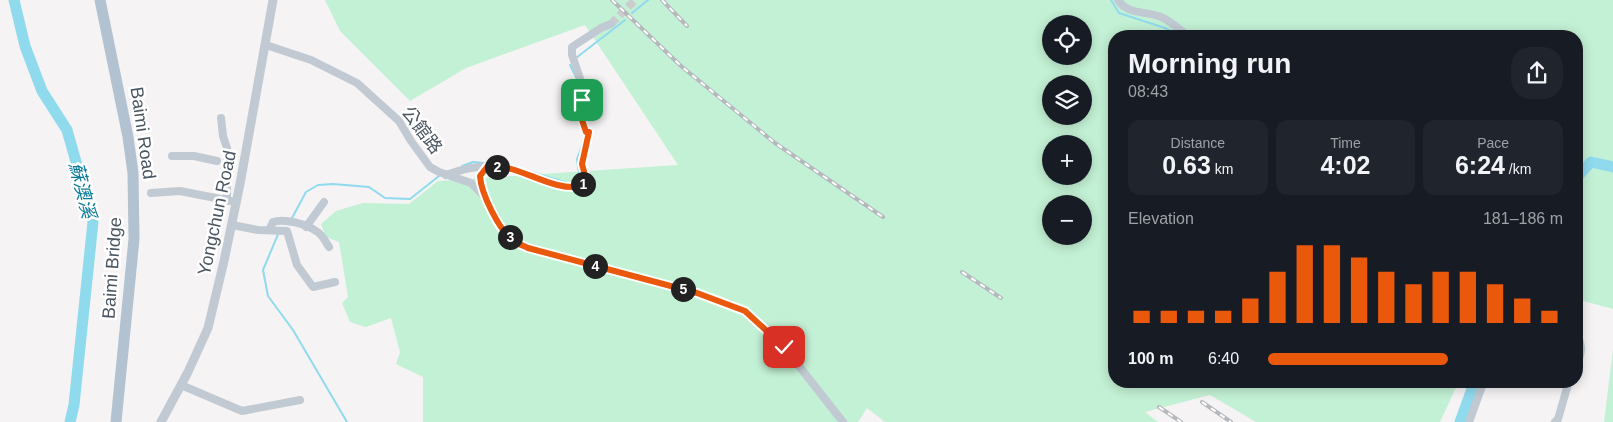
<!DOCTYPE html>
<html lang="en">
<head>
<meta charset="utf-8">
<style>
  :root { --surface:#171b24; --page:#20242c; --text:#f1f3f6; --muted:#9ea1a6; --accent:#ea580c }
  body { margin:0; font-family:Arial,"Noto Sans TC",sans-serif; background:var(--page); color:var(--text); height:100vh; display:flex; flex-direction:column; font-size:19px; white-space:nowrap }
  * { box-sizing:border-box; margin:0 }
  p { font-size:16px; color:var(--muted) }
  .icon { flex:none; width:28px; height:28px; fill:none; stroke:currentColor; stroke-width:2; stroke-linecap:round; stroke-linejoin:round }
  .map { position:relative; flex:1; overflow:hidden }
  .side { position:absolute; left:1108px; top:30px; width:475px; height:358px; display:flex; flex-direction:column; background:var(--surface); border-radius:20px; box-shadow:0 2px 12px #0003 }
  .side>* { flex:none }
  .controls { position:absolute; left:1042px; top:15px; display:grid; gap:10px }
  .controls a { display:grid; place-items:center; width:50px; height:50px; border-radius:50%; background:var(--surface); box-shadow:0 2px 12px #0003; font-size:25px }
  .pin { position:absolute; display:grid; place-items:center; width:42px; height:42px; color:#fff; margin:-21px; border-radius:10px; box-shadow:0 2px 8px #0006 }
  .km { position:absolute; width:25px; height:25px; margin:-12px; border-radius:50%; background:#222; color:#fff; font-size:14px; line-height:25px; text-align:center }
  .round { display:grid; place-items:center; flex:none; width:52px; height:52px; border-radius:20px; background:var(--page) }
  .summary { display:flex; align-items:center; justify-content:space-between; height:85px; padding:0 20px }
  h1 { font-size:28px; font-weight:800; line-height:38px }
  .stats { display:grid; grid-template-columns:repeat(3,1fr); gap:8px; height:85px; padding:5px 20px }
  .stats div { display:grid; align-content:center; border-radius:12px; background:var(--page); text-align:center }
  .stats b { font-size:25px; font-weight:800 }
  .stats small { font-size:14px; font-weight:400 }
  .stats p { font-size:14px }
  .chart { height:140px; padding:10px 20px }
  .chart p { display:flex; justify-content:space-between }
  .chart svg { width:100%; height:90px; margin-top:5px; stroke:var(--accent); stroke-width:6 }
  ul { padding:0 20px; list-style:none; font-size:16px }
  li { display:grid; grid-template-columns:80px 60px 1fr; align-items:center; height:38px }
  li i { height:12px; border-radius:6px; background:var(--accent) }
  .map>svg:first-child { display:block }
</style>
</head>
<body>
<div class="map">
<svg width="1613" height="422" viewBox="0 0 1613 422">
  <rect width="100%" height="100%" fill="#f5f3f3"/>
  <path fill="#c3f1d5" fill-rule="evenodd" d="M 325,0 L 1613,0 L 1613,309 L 1576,299 L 1576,36 L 1114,36 L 1114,381 L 1459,381 L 1440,422 L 1256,422 L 1210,395 L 1145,412 L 1158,422 L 885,422 L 867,408 L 858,422 L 423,422 L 423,377 L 396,364 L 400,352 L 391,318 L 366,327 L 350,322 L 342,303 L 348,297 L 339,242 L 326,237 L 321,224 L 336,211 L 363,203 L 409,204 L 438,181 L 678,165 L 585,25 L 466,68 L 410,101 L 340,31 ZM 1051,24 L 1084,24 L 1084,56 L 1051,56 ZM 1051,84 L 1084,84 L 1084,116 L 1051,116 ZM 1051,144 L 1084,144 L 1084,176 L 1051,176 ZM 1051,204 L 1084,204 L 1084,236 L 1051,236 Z
    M 1613,349 L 1613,422 L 1604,422 Z"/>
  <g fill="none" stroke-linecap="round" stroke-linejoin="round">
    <path stroke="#90daee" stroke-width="2" d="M 1111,0 L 1119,13 L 1165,28 L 1181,36
      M 632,13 L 648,0
      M 576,58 L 625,20
      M 570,65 L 577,79
      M 462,166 L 473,162 L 484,163
      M 525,170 L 571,184
      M 575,184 L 580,179 L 577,159 L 583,143
      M 292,218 L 306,192 L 318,185 L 333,184 L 369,187 L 385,198 L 410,199 L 439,176
      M 279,232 L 263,270 L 268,296 L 293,330 L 347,422"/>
    <path stroke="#90daee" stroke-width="11" d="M 14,0 L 25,46 L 42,91 L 67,130 L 93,222 L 74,405 L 70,422
      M 1576,178 L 1591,162 L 1613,167
      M 1460,422 L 1475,381"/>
    <path stroke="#caccce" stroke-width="8" stroke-dasharray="8 4" stroke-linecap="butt" d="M 611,24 L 635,0"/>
    <path stroke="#c1cad2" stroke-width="8" d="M 1118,0 C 1127,15 1147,11 1161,17 C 1171,21 1180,30 1188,36
      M 266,45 L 311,60 L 357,83 L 399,121 L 411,141 L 430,167 L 439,172 L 471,183 L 486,198 L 504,231 L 513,241 L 528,248 L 697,293 L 745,311 L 784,347 L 843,422
      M 221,118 L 223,136 L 227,148 L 227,201
      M 172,156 L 194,156 L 217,161
      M 446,175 C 465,168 487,164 507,168 C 529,172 559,192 582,186 L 586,179 L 582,164 L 589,132 L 586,132 L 579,111 L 585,93 L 572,55 L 572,47 L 601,28 L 611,24
      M 151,193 L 180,191 L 236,202
      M 484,193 L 481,186 L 480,175 L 487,167
      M 232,225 L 258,230 L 287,231 L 297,265 L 313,287 L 335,282
      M 306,227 L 324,202
      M 269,230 L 273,222 C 284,218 306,224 316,231 C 322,234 326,242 329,247
      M 1576,334 C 1584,346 1581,354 1576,367
      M 181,385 L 242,411 L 300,400
      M 1469,422 L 1484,381
      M 1555,422 L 1558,419 L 1569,381"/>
    <path stroke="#c1cad2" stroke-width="9" d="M 161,422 L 188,372 L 208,328 L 224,261 L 240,184 L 273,0"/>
    <path stroke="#b3c2d1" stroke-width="11" d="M 100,0 L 128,137 L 133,173 L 134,239 L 116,422"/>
    <defs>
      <path id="rail" d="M 612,0 L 681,66 L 775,143 L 883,217
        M 662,0 L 687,26
        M 962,272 L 1001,298
        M 1202,402 L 1231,422
        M 1159,407 L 1181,422"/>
    </defs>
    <use href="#rail" stroke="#b5b8bd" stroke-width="4"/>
    <use href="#rail" stroke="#fff" stroke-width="2" stroke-dasharray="5.5" stroke-linecap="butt"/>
  </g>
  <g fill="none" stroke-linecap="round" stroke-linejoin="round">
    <defs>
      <path id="route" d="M 582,100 L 579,111 L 586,132 L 589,132 L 582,164 L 586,179 L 582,186 C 559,192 528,172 507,168 C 500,167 493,167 487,167 L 480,176 C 481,193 499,231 514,241 C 518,244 524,246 528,248 L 697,293 L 745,311 L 784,347"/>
    </defs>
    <use href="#route" stroke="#fff" stroke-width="10"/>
    <use href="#route" stroke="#ea580c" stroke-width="6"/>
  </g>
  <g text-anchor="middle" stroke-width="5" stroke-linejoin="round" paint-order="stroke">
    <g font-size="18" fill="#4a5661" stroke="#fff">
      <text transform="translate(422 130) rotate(53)" y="6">公館路</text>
      <text transform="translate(143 133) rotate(82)" y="6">Baimi Road</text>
      <text transform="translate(217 213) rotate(-78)" y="6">Yongchun Road</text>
      <text transform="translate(112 268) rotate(-86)" y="6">Baimi Bridge</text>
    </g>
    <g font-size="19" font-style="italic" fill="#0c7c9b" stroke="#fff">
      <text transform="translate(83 190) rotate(76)" y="7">蘇澳溪</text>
    </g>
  </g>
</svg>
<div class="controls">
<a><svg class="icon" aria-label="locate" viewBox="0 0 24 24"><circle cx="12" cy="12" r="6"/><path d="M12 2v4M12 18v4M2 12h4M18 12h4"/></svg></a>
<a><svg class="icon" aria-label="layers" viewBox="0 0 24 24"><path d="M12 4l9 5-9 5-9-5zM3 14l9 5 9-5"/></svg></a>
<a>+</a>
<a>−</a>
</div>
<div class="pin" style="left:582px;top:100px;background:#1e9e55"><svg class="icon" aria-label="arrive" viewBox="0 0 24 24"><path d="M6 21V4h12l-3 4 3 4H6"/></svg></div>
<div class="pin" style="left:784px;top:347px;background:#d93025"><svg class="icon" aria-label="check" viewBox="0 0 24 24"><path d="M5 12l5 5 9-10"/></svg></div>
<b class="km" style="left:583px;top:184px">1</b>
<b class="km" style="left:497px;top:167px">2</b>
<b class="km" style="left:510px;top:237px">3</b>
<b class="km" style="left:595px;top:266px">4</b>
<b class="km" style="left:683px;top:289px">5</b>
<section class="side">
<div class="summary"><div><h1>Morning run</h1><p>08:43</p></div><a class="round"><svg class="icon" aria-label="share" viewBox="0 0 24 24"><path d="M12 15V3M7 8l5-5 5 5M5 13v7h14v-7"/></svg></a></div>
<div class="stats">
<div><p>Distance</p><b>0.63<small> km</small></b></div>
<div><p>Time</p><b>4:02</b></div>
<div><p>Pace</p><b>6:24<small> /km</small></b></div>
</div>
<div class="chart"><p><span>Elevation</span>181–186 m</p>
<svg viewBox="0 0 160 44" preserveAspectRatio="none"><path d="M5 44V38M15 44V38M25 44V38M35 44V38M45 44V32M55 44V19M65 44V6M75 44V6M85 44V12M95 44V19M105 44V25M115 44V19M125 44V19M135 44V25M145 44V32M155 44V38"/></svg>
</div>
<ul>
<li><b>100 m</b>6:40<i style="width:61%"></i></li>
</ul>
</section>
</div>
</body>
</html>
